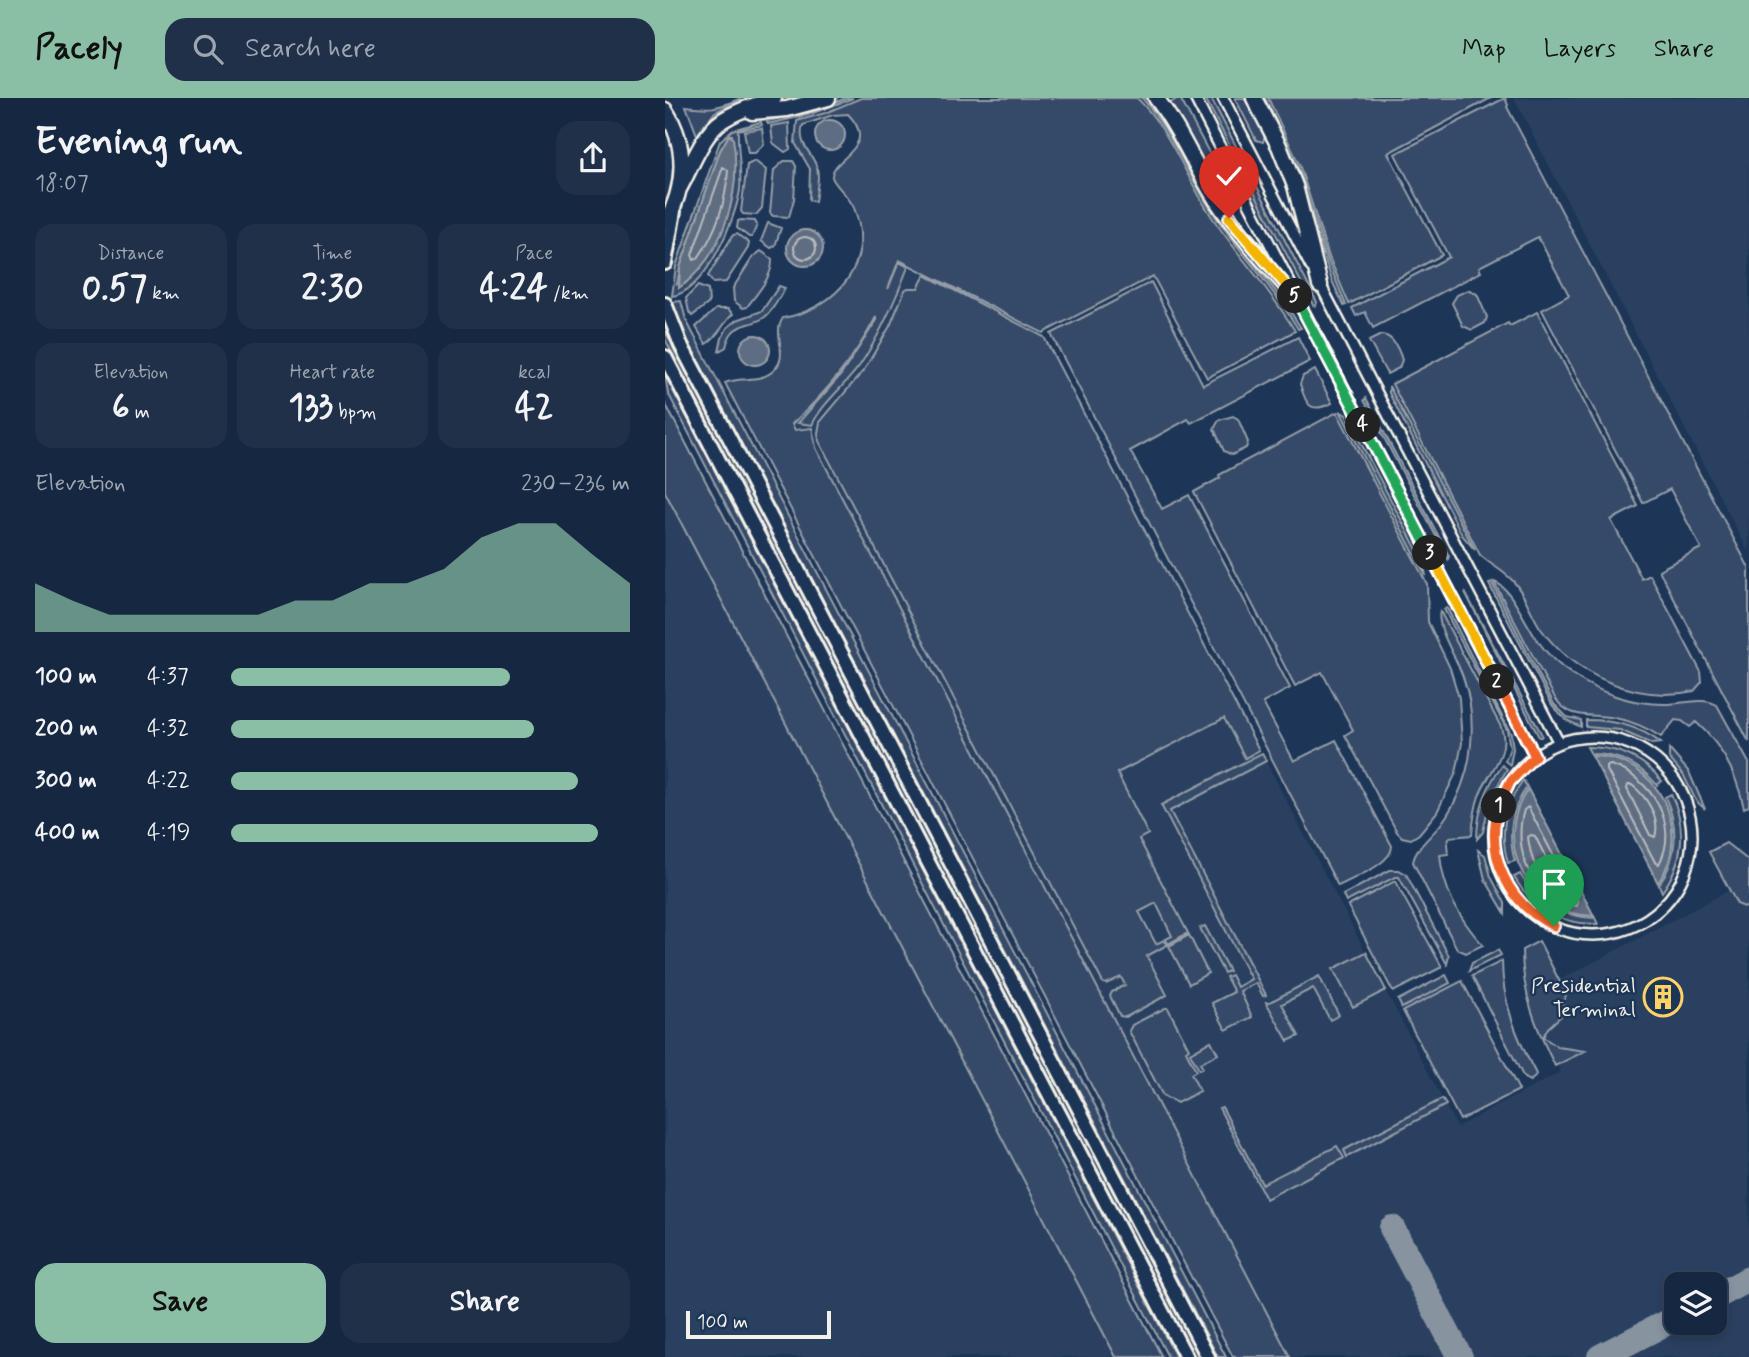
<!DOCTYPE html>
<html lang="en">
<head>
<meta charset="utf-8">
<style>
  :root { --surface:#162841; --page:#1f3048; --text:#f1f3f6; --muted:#9ea6b1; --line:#35445a; --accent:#8abfa5 }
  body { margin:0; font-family:Mynerve,sans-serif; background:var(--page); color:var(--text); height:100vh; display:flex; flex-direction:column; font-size:26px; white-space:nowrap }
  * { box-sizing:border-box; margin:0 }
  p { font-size:23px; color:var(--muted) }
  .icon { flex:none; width:38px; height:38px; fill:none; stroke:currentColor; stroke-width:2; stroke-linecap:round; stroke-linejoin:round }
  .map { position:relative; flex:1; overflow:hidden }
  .drawer { display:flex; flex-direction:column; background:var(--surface); width:665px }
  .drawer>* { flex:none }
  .fabs { position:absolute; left:999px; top:1174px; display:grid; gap:14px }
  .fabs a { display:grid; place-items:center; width:63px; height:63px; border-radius:14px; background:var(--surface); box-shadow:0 4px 10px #0003,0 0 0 2px var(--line); font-size:35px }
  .scale { position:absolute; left:21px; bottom:18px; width:145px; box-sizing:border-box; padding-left:7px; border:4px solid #f4f1e8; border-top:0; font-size:19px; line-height:24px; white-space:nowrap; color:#f4f1e8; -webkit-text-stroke:5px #1d3557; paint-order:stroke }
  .pin { position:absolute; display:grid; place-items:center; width:60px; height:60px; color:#fff; margin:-72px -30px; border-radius:50% 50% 50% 0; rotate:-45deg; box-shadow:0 0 7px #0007 }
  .pin .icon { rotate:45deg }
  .km { position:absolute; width:35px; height:35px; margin:-18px; border-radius:50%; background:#222; color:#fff; font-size:19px; line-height:35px; text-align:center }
  .round { display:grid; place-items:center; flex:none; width:74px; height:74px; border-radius:21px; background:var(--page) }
  .summary { display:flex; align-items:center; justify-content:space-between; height:119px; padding:0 35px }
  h1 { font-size:38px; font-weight:700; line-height:52px }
  .stats { display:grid; grid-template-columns:repeat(3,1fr); gap:10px; height:119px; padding:7px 35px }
  .stats div { display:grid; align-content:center; border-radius:18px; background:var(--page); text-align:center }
  .stats b { font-size:35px; font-weight:700 }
  .stats small { font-size:19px; font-weight:400 }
  .stats p { font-size:19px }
  .chart { height:196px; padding:14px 35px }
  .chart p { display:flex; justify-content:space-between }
  .chart svg { width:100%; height:126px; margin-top:7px; fill:var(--accent); opacity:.7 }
  .primary-button { display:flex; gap:14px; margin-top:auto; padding:14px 35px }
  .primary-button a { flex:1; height:80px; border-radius:21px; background:var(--accent); color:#111; font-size:28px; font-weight:700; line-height:80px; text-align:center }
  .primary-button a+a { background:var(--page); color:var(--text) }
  ul { padding:0 35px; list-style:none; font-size:23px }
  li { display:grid; grid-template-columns:112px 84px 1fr; align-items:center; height:52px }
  li i { height:18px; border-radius:9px; background:var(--accent) }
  header { display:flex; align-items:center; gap:42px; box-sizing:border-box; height:98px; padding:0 35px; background:var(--accent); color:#111 }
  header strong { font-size:33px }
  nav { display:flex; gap:38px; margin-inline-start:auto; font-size:24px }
  .search { width:490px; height:63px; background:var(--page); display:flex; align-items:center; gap:18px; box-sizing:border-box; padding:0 24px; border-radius:21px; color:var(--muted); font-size:26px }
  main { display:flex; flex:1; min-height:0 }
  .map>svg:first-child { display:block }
</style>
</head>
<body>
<header>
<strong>Pacely</strong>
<div class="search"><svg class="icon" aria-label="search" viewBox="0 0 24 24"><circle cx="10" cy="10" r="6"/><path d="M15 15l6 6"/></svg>Search here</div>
<nav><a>Map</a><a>Layers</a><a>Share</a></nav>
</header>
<main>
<section class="drawer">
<div class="summary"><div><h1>Evening run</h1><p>18:07</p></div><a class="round"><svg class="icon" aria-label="share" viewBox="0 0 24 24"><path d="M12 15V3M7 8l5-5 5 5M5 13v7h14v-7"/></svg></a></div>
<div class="stats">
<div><p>Distance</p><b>0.57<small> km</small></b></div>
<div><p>Time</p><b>2:30</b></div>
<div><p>Pace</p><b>4:24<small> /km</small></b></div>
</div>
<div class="stats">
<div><p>Elevation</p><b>6<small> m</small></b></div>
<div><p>Heart rate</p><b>133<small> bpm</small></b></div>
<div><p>kcal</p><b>42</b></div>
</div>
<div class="chart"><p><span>Elevation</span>230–236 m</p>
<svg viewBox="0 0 160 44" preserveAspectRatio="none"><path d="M0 44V27L10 33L20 38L30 38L40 38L50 38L60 38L70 33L80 33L90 27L100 27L110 22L120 11L130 6L140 6L150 17L160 27V44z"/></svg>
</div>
<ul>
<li><b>100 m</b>4:37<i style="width:70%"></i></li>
<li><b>200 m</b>4:32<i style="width:76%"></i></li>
<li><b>300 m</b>4:22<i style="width:87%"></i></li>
<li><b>400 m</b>4:19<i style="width:92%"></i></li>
</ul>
<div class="primary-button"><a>Save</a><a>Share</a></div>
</section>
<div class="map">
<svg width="1084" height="1259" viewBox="0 0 1084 1259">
  <rect width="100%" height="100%" fill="#1d3557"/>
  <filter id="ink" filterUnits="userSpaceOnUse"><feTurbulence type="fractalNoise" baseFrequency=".0143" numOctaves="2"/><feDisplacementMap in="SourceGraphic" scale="14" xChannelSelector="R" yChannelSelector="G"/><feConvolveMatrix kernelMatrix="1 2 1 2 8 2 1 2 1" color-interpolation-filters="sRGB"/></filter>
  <g filter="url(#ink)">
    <path fill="#2a4060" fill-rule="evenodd" d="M 849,0 L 1084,0 L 1084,455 Z
      M 234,164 L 379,239 L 792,1029 L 896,974 L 877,938 L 870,895 L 1084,782 L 1084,1259 L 616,1259 L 129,327 L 165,291 L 188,262 L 211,223 ZM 1012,1186 L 1050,1186 L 1050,1225 L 1012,1225 Z
      M 0,397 L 2,397 L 454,1259 L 0,1259 Z"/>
    <path fill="#354a67" stroke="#949ea8" stroke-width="2" fill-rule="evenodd" d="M 181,0 L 188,0 L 143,17 L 103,26 L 102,23 L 142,15 Z
      M 196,0 L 472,0 C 506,33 521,80 547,119 C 573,158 606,192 630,233 L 542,280 L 488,178 L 378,235 L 234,162 L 223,191 L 234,164 L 243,169 C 230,203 216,236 195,267 C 181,287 157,305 147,327 L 133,325 L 176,277 L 211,223 L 211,219 C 190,260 161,295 127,326 L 130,332 L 147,330 L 151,350 L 625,1259 L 568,1259 L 60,285 C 75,278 95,285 108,273 C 126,257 106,237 118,220 C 172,210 211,165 189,110 C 185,99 169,87 167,79 C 165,60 216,50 183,16 L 168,17 L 138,27 C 132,47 147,53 152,70 C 155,80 151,94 150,104 L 144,102 L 145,71 L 130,45 L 132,23 L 160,15 Z
      M 477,0 L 481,0 C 512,33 527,78 552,116 C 578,155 611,189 636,230 L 633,231 C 609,191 577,157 550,118 C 524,80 508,35 477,0 Z
      M 513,0 L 515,0 L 549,64 L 547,70 L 540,68 L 517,24 L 504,6 Z
      M 540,0 L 546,0 L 652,204 L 651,208 L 648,207 Z
      M 570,0 L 580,0 L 600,37 L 598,44 L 591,42 Z
      M 597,0 L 600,0 L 632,67 L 662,160 L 681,207 L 679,208 L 667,183 L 636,87 Z
      M 603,0 L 826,0 L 723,55 L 777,157 L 684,206 L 664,159 L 634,66 Z
      M 840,0 L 843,7 L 842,9 L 1084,470 L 1084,644 L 994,472 L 1036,450 L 1005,391 L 978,405 L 877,212 L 904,197 L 873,139 L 814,169 L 816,174 L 708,230 L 700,214 L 691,218 L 687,210 L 784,159 L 730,56 Z
      M 74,1 L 75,2 L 50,14 L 32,37 L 21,8 C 44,11 52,11 74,1 Z
      M 96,24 L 97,27 L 73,32 C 72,52 77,72 75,92 C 70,123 41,193 7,198 L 11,168 L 55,43 L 67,32 ZM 64,37 L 67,37 C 78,95 58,144 20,186 L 12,186 L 15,170 L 55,53 Z
      M 124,25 L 125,51 L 120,54 L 108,45 L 106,28 Z
      M 97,30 L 99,46 L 90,55 L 83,55 L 79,33 Z
      M 90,63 L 101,72 L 97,110 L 91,117 L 78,116 L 76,113 L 82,67 Z
      M 119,63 L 128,63 L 131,68 L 129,101 L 124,119 L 108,118 L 105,115 L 109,72 Z
      M 76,122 L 90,123 L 92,127 L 87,139 L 84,139 L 72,130 L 73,123 Z
      M 103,125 L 116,130 L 110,148 L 106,150 L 96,143 Z
      M 72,136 L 84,145 L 83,150 L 61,184 L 48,185 L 43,178 L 68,137 Z
      M 96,153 L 107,161 C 108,179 92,195 82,209 L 78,210 L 69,203 L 68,190 L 88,159 Z
      M 260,177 L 379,239 L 594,652 L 580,660 L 559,620 L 452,675 L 483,736 L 474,741 L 523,835 L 503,846 L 501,841 L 507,838 L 491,805 L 474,814 L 491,846 L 499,842 L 502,847 L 482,858 L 502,897 L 461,919 L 455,918 L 445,898 L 447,894 L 460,887 L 456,879 L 441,886 L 438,885 L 154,343 L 153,335 L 155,324 L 199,272 L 225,228 L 240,192 L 243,190 L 253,190 Z
      M 486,184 L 538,287 L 633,239 L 645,263 L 526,325 L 523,321 L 465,353 L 497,411 L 524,397 L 625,590 L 598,605 L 629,663 L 671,642 L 727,748 C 727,766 688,780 673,788 L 386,236 Z
      M 33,188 L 43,192 L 44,205 L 27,218 L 24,214 L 21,200 Z
      M 114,188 L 120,190 C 114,199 109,212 100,219 C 83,231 67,222 61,249 L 54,253 L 57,240 L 62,230 L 72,222 L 97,213 Z
      M 803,192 L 812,196 L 822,219 L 820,225 L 807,232 L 798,228 L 787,205 L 792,197 Z
      M 16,203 L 21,222 L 561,1259 L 553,1259 L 13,224 L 8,204 Z
      M 51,211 L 63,211 L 68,216 C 58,225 53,239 41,246 L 31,229 Z
      M 872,214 L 973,408 L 946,422 L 977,481 L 985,477 L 1036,574 L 1037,584 L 1029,593 C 972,605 910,578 876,531 C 866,516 861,498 849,484 C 839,473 826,467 815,457 L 727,286 L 843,225 L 845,228 Z
      M 0,233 L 535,1259 L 530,1259 L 0,241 Z
      M 716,237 C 728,237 734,252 737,262 L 734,270 L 722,276 L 704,243 Z
      M 650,272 L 667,305 C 645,316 641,307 635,286 L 638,278 Z
      M 0,278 L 8,292 L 511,1259 L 503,1259 L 3,295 Z
      M 724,288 L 810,452 L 797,437 L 724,295 Z
      M 701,300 L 784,458 L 783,461 L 699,302 Z
      M 0,305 L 497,1259 L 451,1259 L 0,394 Z
      M 675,313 L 681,317 L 758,463 L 761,478 Z
      M 672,314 L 762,486 L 763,524 L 785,570 L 794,600 L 797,645 L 791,675 L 772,714 L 754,736 L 746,741 L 737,739 L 732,734 L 680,637 L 688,632 L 657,574 L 630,588 L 529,394 L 555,380 L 554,377 Z
      M 568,318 L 573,321 L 583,344 L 581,350 L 567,357 L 559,353 L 549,331 L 554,322 Z
      M 829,484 C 846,488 861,528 873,543 C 882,556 894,568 908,577 C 934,595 967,606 999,606 C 1015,607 1037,598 1052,607 L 1084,665 L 1084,708 L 1079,710 C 1072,677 1057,647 1031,624 L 1025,629 L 1017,623 L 1010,622 L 996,639 C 981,629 966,623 950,620 C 926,615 905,623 890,600 Z
      M 827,485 L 889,606 L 902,619 L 916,622 L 916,629 L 901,622 L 887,607 L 824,486 Z
      M 800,494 L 877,637 L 876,639 L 874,639 Z
      M 782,510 L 846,636 L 848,651 L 845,667 L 840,663 L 845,650 L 842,632 L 779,511 Z
      M 775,513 L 836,629 C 846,656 823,674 814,698 C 810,710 808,724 807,737 L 785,739 L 782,746 L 783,756 L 775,757 C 778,791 795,822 818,847 L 801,855 L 792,851 L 748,764 C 751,749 767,738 776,726 C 793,703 804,674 806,646 C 808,625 806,603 799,582 C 794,563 770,530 775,513 Z
      M 921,622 C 948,622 974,628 996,645 L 987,646 L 955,632 L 921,629 Z
      M 922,649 C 952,649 978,660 997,683 L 992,687 C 975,667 952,656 926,656 Z
      M 1004,651 L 1024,674 L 1040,711 L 1031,703 L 1019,678 L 1004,660 Z
      M 597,655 L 601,663 L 505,713 L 601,897 L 598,898 L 591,885 L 575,893 L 587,919 L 561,932 L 547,905 L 569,894 L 561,879 L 566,877 L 572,889 L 586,881 L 496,707 Z
      M 837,667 L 842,671 L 825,701 L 818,734 L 812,741 C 812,713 821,689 837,667 Z
      M 858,682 L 862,689 C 846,711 842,737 850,763 L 843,765 C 834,735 840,707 858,682 Z
      M 1006,696 C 1022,729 1019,764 997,794 L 994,787 C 1013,760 1014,728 1000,699 Z
      M 1061,745 L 1084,763 L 1084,811 L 1072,806 L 1044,754 Z
      M 813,752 L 820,757 L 826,779 L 840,805 L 840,815 L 820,781 Z
      M 725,772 L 734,772 L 741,776 L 784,858 L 782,866 L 734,779 L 730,779 L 681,804 L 678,797 Z
      M 855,776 C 871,804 898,819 930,820 L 933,826 C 897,827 867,810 849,779 Z
      M 730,783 L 777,869 L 728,894 L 683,808 Z
      M 540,828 L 564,873 L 559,875 L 535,830 Z
      M 524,837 L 543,875 L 524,886 L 504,848 Z
      M 874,843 L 901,896 L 896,918 L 883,930 L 878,939 L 893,949 L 920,953 L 890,968 C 871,930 857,895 857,852 Z
      M 833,852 L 836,857 L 804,873 L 807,865 Z
      M 701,854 L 721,892 L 688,909 L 668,871 Z
      M 837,863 C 837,904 852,940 871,976 L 870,979 L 865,983 L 859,980 L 807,878 Z
      M 781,877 L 785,885 L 737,910 L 733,902 Z
      M 654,878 L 674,917 L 665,922 L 648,890 L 617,906 L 634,938 L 623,943 L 601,904 L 605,904 Z
      M 797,883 L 854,992 L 795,1022 L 738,913 Z
      M 500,910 L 503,910 L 524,951 L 521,953 L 531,973 L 526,976 L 535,993 L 512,1005 L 498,998 L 464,933 L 467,927 Z
      M 546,943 L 553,956 L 535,965 L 538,970 L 534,972 L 525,955 Z
      M 777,1001 L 781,1007 L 682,1059 L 679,1052 Z
      M 557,1009 L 597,1086 L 672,1048 L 679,1060 L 601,1101 L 554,1010 Z"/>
    <path fill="#5e6d82" stroke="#9aa2ab" stroke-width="2" d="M150 37a15 15 0 1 1 30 0a15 15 0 1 1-30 0Z
      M 64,37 L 68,40 C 77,93 59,158 14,190 L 15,170 L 55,53 Z
      M122 150a18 18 0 1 1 36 0a18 18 0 1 1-36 0Z
      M75 252a15 15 0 1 1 30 0a15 15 0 1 1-30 0Z
      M 927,658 C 992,658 1030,732 993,785 Z
      M 863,691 L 929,818 C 864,818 825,744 863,691 Z"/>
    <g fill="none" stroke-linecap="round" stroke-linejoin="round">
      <path stroke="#b8bcbf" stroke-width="2" d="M 58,69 L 63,72 C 61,105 52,133 33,160 L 29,162 L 27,157 Z
        M129 150a11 11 0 1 1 22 0a11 11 0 1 1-22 0Z
        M 946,667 C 985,679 1016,726 994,766 L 990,764 L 942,672 L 942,668 Z
        M 963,687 L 967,687 C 981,698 996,720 990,739 L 985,737 L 962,691 Z
        M 863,709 L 913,804 L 912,808 C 866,803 847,751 859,712 Z
        M 866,737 L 870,738 L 893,784 L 892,789 C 873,783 865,758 863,739 Z"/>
      <path stroke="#8893a0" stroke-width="26" d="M 727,1130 L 795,1259
        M 1050,1199 L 1084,1181
        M 935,1259 L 1012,1219"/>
      <defs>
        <path id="street" d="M 530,0 L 625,185
          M 558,0 L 646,169
          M 654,184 L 894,645
          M 631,198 L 870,658
          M829 738a99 99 0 1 1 198 0a99 99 0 1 1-198 0Z"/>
        <path id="secondary" d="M 0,165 L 9,113
          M 0,206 L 16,247 L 543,1259
          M 0,259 L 521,1259"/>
        <path id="primary" d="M 491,0 C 516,32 530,69 552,103 C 575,138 605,169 632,200
          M 589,0 L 614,48 L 630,88 L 655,187
          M 0,12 C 23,48 21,90 0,125
          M 87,14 L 122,11 L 163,0
          M 14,91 C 26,70 37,36 58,22 C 73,12 92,7 109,0"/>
      </defs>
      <use href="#street" stroke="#f4f1e8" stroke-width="14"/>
      <use href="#secondary" stroke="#f4f1e8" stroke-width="18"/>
      <use href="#primary" stroke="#f4f1e8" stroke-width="19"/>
      <use href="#street" stroke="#1d3557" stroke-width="9"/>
      <use href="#secondary" stroke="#1d3557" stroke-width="12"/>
      <use href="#primary" stroke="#1d3557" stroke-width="14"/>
    </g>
  </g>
  <g fill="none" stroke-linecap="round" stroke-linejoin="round" filter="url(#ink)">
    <defs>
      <path id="split-1" d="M 834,708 C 819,756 843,807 889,828"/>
      <path id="split-2" d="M 832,584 L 870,658 L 845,684 L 834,708"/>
      <path id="split-3" d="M 765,455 L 832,584"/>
      <path id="split-4" d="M 698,327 L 765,455"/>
      <path id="split-5" d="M 630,198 L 698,327"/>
      <path id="split-6" d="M 564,120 L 630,198"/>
    </defs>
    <use href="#split-1" stroke="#fff" stroke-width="14"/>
    <use href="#split-2" stroke="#fff" stroke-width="14"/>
    <use href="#split-3" stroke="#fff" stroke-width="14"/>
    <use href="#split-4" stroke="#fff" stroke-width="14"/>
    <use href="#split-5" stroke="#fff" stroke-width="14"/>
    <use href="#split-6" stroke="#fff" stroke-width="14"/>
    <use href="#split-1" stroke="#f0652b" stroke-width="9"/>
    <use href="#split-2" stroke="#f0652b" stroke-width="9"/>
    <use href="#split-3" stroke="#f5b400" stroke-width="9"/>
    <use href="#split-4" stroke="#22a559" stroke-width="9"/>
    <use href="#split-5" stroke="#22a559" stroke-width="9"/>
    <use href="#split-6" stroke="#f5b400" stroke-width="9"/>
  </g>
  <defs>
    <symbol id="building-ring" viewBox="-11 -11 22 22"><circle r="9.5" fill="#1d3557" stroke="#ffd166" stroke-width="1.5"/><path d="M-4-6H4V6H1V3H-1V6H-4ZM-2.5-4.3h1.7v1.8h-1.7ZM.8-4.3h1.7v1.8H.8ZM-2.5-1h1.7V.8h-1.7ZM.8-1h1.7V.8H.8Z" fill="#ffd166"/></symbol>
  </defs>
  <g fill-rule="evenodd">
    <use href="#building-ring" x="976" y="877" width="44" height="44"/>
  </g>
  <g text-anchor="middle" stroke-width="5" stroke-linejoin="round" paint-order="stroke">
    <g font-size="21" fill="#f4f1e8" stroke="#1d3557" text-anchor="end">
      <text x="971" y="894">Presidential<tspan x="971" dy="24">Terminal</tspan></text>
    </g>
  </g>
</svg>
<div class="fabs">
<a><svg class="icon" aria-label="layers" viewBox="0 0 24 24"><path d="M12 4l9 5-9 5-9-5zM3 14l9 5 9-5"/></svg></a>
</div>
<div class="scale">100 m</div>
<div class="pin" style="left:889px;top:828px;background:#1e9e55"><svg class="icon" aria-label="arrive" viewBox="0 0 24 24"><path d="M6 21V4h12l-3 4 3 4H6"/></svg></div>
<div class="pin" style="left:564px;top:120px;background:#d93025"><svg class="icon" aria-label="check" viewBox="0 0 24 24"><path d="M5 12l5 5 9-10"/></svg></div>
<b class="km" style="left:834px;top:708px">1</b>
<b class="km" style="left:832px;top:584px">2</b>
<b class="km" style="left:765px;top:455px">3</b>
<b class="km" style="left:698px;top:327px">4</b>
<b class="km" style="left:630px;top:198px">5</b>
</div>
</main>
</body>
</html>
